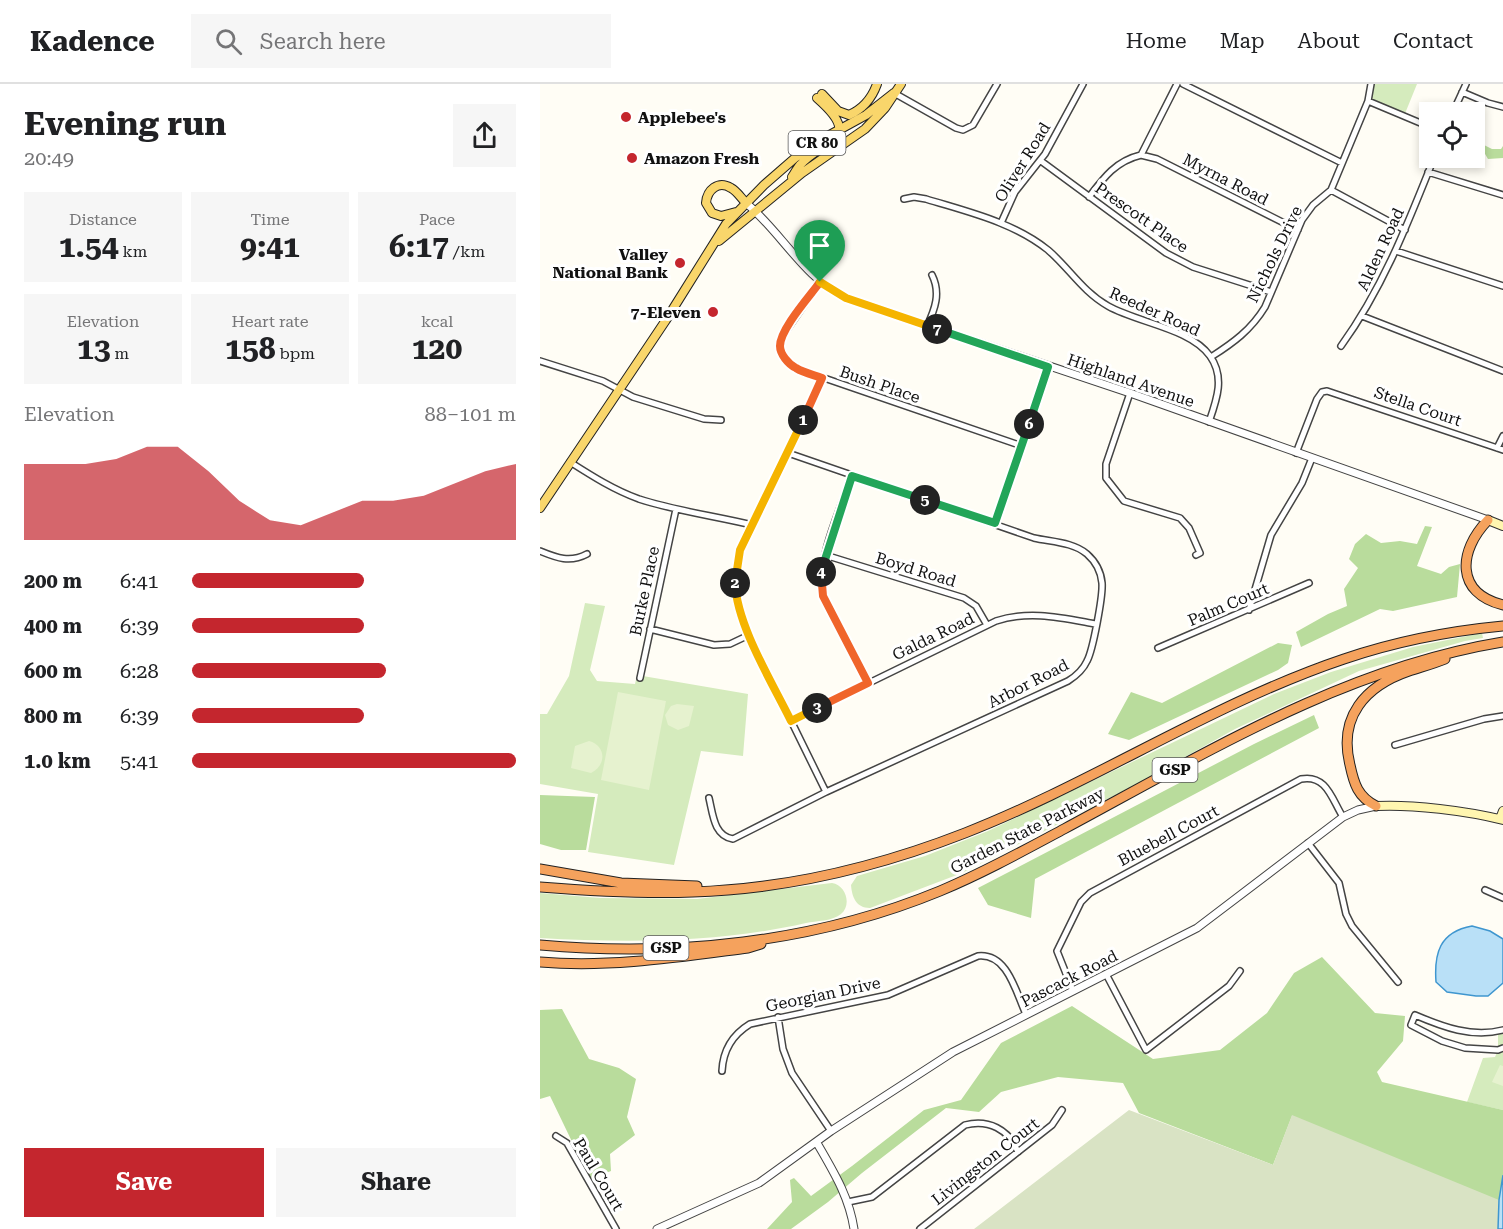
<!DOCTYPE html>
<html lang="en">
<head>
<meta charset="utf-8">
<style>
  :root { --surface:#fff; --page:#f6f6f6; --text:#202124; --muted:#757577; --line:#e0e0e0; --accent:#c4262e }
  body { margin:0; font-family:"Roboto Serif",serif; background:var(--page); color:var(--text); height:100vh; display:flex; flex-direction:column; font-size:22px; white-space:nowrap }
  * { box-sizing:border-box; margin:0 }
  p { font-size:20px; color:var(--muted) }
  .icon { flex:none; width:33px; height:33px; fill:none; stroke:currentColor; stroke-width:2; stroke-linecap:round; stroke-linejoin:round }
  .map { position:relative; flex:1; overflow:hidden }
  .sheet { display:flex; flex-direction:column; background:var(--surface); width:540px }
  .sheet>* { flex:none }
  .buttons { position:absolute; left:879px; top:18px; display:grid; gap:12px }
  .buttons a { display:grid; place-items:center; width:66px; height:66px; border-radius:0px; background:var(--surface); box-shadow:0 3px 9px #0003; font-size:30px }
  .pin { position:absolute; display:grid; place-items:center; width:51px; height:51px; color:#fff; margin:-62px -26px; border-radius:50% 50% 50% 0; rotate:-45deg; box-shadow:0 0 6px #0007 }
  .pin .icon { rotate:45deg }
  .km { position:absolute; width:30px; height:30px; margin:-15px; border-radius:50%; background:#222; color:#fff; font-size:16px; line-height:30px; text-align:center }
  .round { display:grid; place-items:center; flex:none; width:63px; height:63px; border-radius:0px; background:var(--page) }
  .overview { display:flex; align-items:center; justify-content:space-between; height:102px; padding:0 24px }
  h1 { font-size:33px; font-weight:700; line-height:45px }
  .metrics { display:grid; grid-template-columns:repeat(3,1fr); gap:9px; height:102px; padding:6px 24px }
  .metrics div { display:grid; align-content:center; border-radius:0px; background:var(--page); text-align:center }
  .metrics b { font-size:30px; font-weight:700 }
  .metrics small { font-size:16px; font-weight:400 }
  .metrics p { font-size:16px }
  .chart { height:168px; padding:12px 24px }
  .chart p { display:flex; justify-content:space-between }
  .chart svg { width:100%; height:108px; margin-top:6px; fill:var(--accent); opacity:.7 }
  .action { display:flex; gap:12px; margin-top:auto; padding:12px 24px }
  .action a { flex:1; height:69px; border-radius:0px; background:var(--accent); color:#fff; font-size:24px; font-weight:700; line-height:69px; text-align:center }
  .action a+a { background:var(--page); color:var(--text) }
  ul { padding:0 24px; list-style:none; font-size:20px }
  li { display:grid; grid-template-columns:96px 72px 1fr; align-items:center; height:45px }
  li i { height:15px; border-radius:8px; background:var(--accent) }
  header { display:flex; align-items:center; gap:36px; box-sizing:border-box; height:84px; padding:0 30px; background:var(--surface); border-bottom:2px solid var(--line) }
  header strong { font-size:28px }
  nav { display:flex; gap:33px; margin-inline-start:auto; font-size:21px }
  .search { width:420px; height:54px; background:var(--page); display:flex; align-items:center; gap:15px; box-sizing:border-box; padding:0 21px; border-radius:0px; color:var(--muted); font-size:22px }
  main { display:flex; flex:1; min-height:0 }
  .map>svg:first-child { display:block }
</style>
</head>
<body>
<header>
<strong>Kadence</strong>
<div class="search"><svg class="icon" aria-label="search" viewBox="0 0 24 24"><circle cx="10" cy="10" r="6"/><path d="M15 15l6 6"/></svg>Search here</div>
<nav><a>Home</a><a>Map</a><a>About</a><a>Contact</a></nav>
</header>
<main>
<section class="sheet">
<div class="overview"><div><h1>Evening run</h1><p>20:49</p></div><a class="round"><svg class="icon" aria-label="share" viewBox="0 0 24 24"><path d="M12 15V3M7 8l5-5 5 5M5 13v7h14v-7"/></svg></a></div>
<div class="metrics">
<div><p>Distance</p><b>1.54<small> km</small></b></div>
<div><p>Time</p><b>9:41</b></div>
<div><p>Pace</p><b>6:17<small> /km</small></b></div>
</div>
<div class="metrics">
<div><p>Elevation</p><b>13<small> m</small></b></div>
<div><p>Heart rate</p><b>158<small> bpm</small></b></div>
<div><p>kcal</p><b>120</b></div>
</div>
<div class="chart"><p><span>Elevation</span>88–101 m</p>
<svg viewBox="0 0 160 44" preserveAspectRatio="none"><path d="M0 44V13L10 13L20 13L30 11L40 6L50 6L60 16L70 28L80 36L90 38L100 33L110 28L120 28L130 26L140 21L150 16L160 13V44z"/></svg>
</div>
<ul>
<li><b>200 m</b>6:41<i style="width:53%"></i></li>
<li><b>400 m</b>6:39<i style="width:53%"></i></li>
<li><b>600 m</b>6:28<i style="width:60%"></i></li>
<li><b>800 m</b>6:39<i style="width:53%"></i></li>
<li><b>1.0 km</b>5:41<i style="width:100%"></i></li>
</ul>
<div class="action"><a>Save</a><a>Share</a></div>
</section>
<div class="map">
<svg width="963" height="1145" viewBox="0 0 963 1145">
  <rect width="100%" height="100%" fill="#fffdf5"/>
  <path fill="#d5ebbd" d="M 831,0 L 877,0 L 864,32 L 828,17 Z
    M 45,519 L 65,522 L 50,586 L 57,597 L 95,600 L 97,591 L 208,610 L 203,672 L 161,667 L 134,781 L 48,768 L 58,710 L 0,700 L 0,630 L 7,630 L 29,592 Z
    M 942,549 L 943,554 L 925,557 L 819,587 L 695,645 L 593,702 L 422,789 L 330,824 C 316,824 312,813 311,801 L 317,792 L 385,772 L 448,747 L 734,610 L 791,588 L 873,563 Z
    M 292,799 C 306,801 312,821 301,830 C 293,837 276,837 266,839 C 179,859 88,859 0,854 L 0,809 L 60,814 L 157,815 Z
    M 963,945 L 963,1026 L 927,1018 L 943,974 L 955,973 L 958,966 L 958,947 Z"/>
  <path fill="#b9dc9c" d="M 938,58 L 952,65 L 961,65 L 963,62 L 963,74 L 948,75 Z
    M 885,442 L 892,443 L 877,482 L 901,490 L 909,483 L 920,480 L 917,513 L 853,527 L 840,525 L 761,563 L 756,548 L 788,530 L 807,522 L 804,505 L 818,484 L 809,475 L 815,460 L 826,450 L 841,459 L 860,457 L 877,460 Z
    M 738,559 L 752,561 L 748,579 L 738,586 L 589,656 L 568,650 L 591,608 L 622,619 Z
    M 774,631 L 779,644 L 495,795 L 491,834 L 448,821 L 438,804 L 714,660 Z
    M 0,711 L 55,713 L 46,766 L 21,766 L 0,760 Z
    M 782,873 L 835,929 L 865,932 L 863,957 L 837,988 L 842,998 L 963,1026 L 963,1135 L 752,1032 L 733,1081 L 599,1029 L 583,999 L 518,993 L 461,1008 L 439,1028 L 406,1024 L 322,1089 L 288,1118 L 251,1145 L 227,1145 L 252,1118 L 250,1096 L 254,1094 L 271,1112 L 312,1082 L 384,1026 L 421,1016 L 461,959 L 532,922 L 613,975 L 680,966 L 727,929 L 754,889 Z
    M 22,925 L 49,975 L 79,984 L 96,995 L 87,1033 L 95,1051 L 70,1070 L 71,1087 L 50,1095 L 10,1012 L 0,1015 L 0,926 Z"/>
  <path fill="#d9e3c4" d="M 589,1026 L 733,1081 L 752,1031 L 959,1116 L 960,1143 L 958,1145 L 434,1145 Z"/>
  <path fill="#e6f2cf" d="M 78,608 L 126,617 L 109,706 L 61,696 Z
    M 137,620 L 154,622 L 149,642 L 138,646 L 128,641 L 125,631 L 131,622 Z
    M 49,657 C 67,662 66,682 51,689 L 31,684 L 35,662 Z
    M 960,981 L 963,982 L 963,1002 L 952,998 Z"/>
  <path fill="#b9e0f7" stroke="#3f96cf" stroke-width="1.5" d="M 932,842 L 950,847 L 963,855 L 963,899 L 948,912 L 936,912 L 907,908 L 896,898 C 894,870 899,848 932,842 Z
    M 963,1091 L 963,1145 L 958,1145 L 959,1116 Z"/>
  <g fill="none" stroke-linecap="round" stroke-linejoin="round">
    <defs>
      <path id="minor" d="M 643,0 L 802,79
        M 922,8 L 948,19 L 963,23
        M 354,9 L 416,44 L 423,46 L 433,41 L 457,0
        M 828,17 L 890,43
        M 913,28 L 926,0
        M 601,71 L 617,75 L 758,146
        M 501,77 L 626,169 L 653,183 L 731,208
        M 888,88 L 963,111
        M 791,106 L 865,146
        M 549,113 C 564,93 576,77 601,71 L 637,0
        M 364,115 L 374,113 L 386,115 C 428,128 473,138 508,166 C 529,184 543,208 568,222 C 598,239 650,244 670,272 C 685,293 677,315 669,338
        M 461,139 L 475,108 L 505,70 L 543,0
        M 856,167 L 963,202
        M 268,185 L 293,163
        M 280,198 L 242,253 L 240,262 L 242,268 L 250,280 L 255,284 L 482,362
        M 822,232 L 963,287
        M 387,242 C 395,225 401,209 392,191
        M 801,262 C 843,204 868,139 894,74
        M 671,273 C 693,259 711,246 725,223 L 762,136 L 773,121 L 791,106 L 828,17 L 831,0
        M 0,277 L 63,297 L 93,313 L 164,335 L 181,336
        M 282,294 L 200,466 L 195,488 L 195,502 L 203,539 L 286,708
        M 590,309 L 566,380 L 566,394 L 584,417 L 640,434 L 649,444 L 660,469 L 656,471
        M 957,364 L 963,352
        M 756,369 L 777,315 L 782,308 L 787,307 L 963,366
        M 30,378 C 52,392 74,406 99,415 C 136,427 175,432 212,441
        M 312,392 C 300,425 275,479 283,512 L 328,599
        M 455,439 L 509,283
        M 0,467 C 17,474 30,479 47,470
        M 285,471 L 424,514 L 436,522 L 447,541
        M 709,526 L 731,451 L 762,399 L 772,374
        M 110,545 L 174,561 L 190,560 L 209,551
        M 618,564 L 769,499
        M 100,594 L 136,425
        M 251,637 L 456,537 C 490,526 522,534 556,540
        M 855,661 L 944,635 L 963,632
        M 169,714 C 173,731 174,752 193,755 L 286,708 L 528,597 C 536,592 543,586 547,577 C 553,566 563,512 562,499 C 561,488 556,478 547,470 C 533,458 512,458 494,454 L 248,369
        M 768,759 L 799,799 L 806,830 L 812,842 L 858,898
        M 945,806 L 963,814
        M 566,890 L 606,966 L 689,902 L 700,887
        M 533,907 L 517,867 L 541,818 L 550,809 L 761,695 C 787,690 792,716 803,733
        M 238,933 L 243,965 L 252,989 L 291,1047
        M 963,946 C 932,954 903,943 875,931 L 871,941 L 902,957 L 925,964 L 958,966 L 963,964
        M 182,987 C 183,966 192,951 210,940 L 348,911 L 438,872 C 468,869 476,909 486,930
        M 16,1052 L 27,1059 L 76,1145
        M 308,1118 L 332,1113 L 425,1041 C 448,1035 469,1045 478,1068
        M 380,1145 L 512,1041 L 522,1026"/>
      <path id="tertiary" d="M 206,119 C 241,148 264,194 306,214 L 590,309 L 948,436
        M 277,1059 C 293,1087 309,1112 314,1145
        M 117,1145 L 219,1099 L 291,1047 L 413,968 L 657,844 L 803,733 L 818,726 L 836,722"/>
      <path id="secondary" d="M 948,436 L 963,442
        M 836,722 C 871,720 928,727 963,736
        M 960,735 L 963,727"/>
      <path id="primary" d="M 282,10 L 298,27 L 309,31 C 323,25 332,14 337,0
        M 252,93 C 255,89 257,84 260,81 C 282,55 326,57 277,14
        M 196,128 L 181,132 L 172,129 L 166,119 C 167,106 178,96 191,104 C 197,107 201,114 206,119
        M 179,157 L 262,89 L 325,45 L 345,24 L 361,0
        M 0,424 L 126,236 L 186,140 L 224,101 L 255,74 L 286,53 L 326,31 L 354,9"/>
      <path id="motorway" d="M 948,436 C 918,467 915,509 963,521
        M 836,722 C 818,713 814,700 810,681 C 798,633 825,602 869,587 C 881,583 893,580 905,575
        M 0,785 L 81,799 L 157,802
        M 0,803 C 51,807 102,810 153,808 C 246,805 338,783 425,749 C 553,699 673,619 804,575 C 854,558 910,547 963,542
        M 0,861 C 135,873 274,859 400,807 C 443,789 483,767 524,745 C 664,670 804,584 963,558
        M 0,878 C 70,884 139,873 208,864 L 221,860"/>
    </defs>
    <use href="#minor" stroke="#444" stroke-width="8"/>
    <use href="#tertiary" stroke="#444" stroke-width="9"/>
    <use href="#secondary" stroke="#333" stroke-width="10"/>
    <use href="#primary" stroke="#222" stroke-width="10"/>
    <use href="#motorway" stroke="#222" stroke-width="11"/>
    <use href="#minor" stroke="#fff" stroke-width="5"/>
    <use href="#tertiary" stroke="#fff" stroke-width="7"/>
    <use href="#secondary" stroke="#fff6b0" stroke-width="8"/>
    <use href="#primary" stroke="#f9d66b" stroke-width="8"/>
    <use href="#motorway" stroke="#f5a25d" stroke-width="9"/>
  </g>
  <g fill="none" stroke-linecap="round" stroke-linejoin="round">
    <defs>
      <path id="split-1" d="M 263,336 L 282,294 C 274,291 264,289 256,284 C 248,280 240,270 240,262 C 240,245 270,212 280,198"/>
      <path id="split-2" d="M 195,499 L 200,466 L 263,336"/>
      <path id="split-3" d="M 195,499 C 197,542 232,598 251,637 L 277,624"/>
      <path id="split-4" d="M 277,624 L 328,599 L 283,512 L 281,488"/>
      <path id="split-5" d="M 281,488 L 312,392 L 385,416"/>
      <path id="split-6" d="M 385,416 L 455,439 L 489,340"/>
      <path id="split-7" d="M 397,245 L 508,283 L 489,340"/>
      <path id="split-8" d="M 280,198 L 306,214 L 397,245"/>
    </defs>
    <use href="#split-1" stroke="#fff" stroke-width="12"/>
    <use href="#split-2" stroke="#fff" stroke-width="12"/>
    <use href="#split-3" stroke="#fff" stroke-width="12"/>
    <use href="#split-4" stroke="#fff" stroke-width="12"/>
    <use href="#split-5" stroke="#fff" stroke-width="12"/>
    <use href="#split-6" stroke="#fff" stroke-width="12"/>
    <use href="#split-7" stroke="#fff" stroke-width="12"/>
    <use href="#split-8" stroke="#fff" stroke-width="12"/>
    <use href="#split-1" stroke="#f0652b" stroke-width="8"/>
    <use href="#split-2" stroke="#f5b400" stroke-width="8"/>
    <use href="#split-3" stroke="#f5b400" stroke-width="8"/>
    <use href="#split-4" stroke="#f0652b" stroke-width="8"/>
    <use href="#split-5" stroke="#22a559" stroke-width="8"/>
    <use href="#split-6" stroke="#22a559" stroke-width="8"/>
    <use href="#split-7" stroke="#22a559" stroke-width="8"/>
    <use href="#split-8" stroke="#f5b400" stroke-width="8"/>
  </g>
  <g fill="#c4262e" stroke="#fff" stroke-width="2">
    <circle cx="86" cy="33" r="6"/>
    <circle cx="92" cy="74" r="6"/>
    <circle cx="140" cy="179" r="6"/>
    <circle cx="173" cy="228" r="6"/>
  </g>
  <g text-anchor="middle" stroke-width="6" stroke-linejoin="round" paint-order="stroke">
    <g fill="#fff" stroke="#585858" stroke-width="1.5">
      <rect x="248.5" y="47" width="57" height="24" rx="4.5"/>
      <rect x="612.5" y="674" width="45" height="24" rx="4.5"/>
      <rect x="103.5" y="852" width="45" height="24" rx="4.5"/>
    </g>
    <g font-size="15" font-weight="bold" fill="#111">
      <text x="277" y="64">CR 80</text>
      <text x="635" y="691">GSP</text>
      <text x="126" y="869">GSP</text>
    </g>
    <g font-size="16" font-weight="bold" fill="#111" stroke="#fff" text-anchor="start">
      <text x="98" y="39">Applebee's</text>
      <text x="104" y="80">Amazon Fresh</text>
      <text x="128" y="176" text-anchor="end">Valley<tspan x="128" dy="18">National Bank</tspan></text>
      <text x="161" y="234" text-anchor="end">7-Eleven</text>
    </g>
    <g font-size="16" fill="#111" stroke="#fff">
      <text transform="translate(482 78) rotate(-58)" y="6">Oliver Road</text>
      <text transform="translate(686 95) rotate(27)" y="6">Myrna Road</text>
      <text transform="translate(602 133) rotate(35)" y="6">Prescott Place</text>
      <text transform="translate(840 165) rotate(-65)" y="6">Alden Road</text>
      <text transform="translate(734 170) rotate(-64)" y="6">Nichols Drive</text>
      <text transform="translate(615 227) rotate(24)" y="6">Reeder Road</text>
      <text transform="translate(591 296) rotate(19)" y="6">Highland Avenue</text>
      <text transform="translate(340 300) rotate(19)" y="6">Bush Place</text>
      <text transform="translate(878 322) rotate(19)" y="6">Stella Court</text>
      <text transform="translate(376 485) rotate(17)" y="6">Boyd Road</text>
      <text transform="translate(104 507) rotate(-78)" y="6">Burke Place</text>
      <text transform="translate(688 520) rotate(-23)" y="6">Palm Court</text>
      <text transform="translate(393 552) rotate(-26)" y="6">Galda Road</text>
      <text transform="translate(488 599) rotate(-27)" y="6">Arbor Road</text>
      <text transform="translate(487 746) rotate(-27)" y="6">Garden State Parkway</text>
      <text transform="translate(628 751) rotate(-28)" y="6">Bluebell Court</text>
      <text transform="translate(529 894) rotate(-27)" y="6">Pascack Road</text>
      <text transform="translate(283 910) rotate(-12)" y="6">Georgian Drive</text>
      <text transform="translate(445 1077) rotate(-38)" y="6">Livingston Court</text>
      <text transform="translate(59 1090) rotate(59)" y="6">Paul Court</text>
    </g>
  </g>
</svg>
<div class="buttons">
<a><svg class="icon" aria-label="locate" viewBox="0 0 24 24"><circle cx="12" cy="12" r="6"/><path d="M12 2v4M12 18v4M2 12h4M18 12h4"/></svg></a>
</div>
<div class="pin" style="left:280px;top:198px;background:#1e9e55"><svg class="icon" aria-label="arrive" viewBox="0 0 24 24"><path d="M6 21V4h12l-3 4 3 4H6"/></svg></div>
<b class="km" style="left:263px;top:336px">1</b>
<b class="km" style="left:195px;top:499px">2</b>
<b class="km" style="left:277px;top:624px">3</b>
<b class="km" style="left:281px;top:488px">4</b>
<b class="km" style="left:385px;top:416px">5</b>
<b class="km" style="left:489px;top:340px">6</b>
<b class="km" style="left:397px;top:245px">7</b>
</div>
</main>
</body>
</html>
